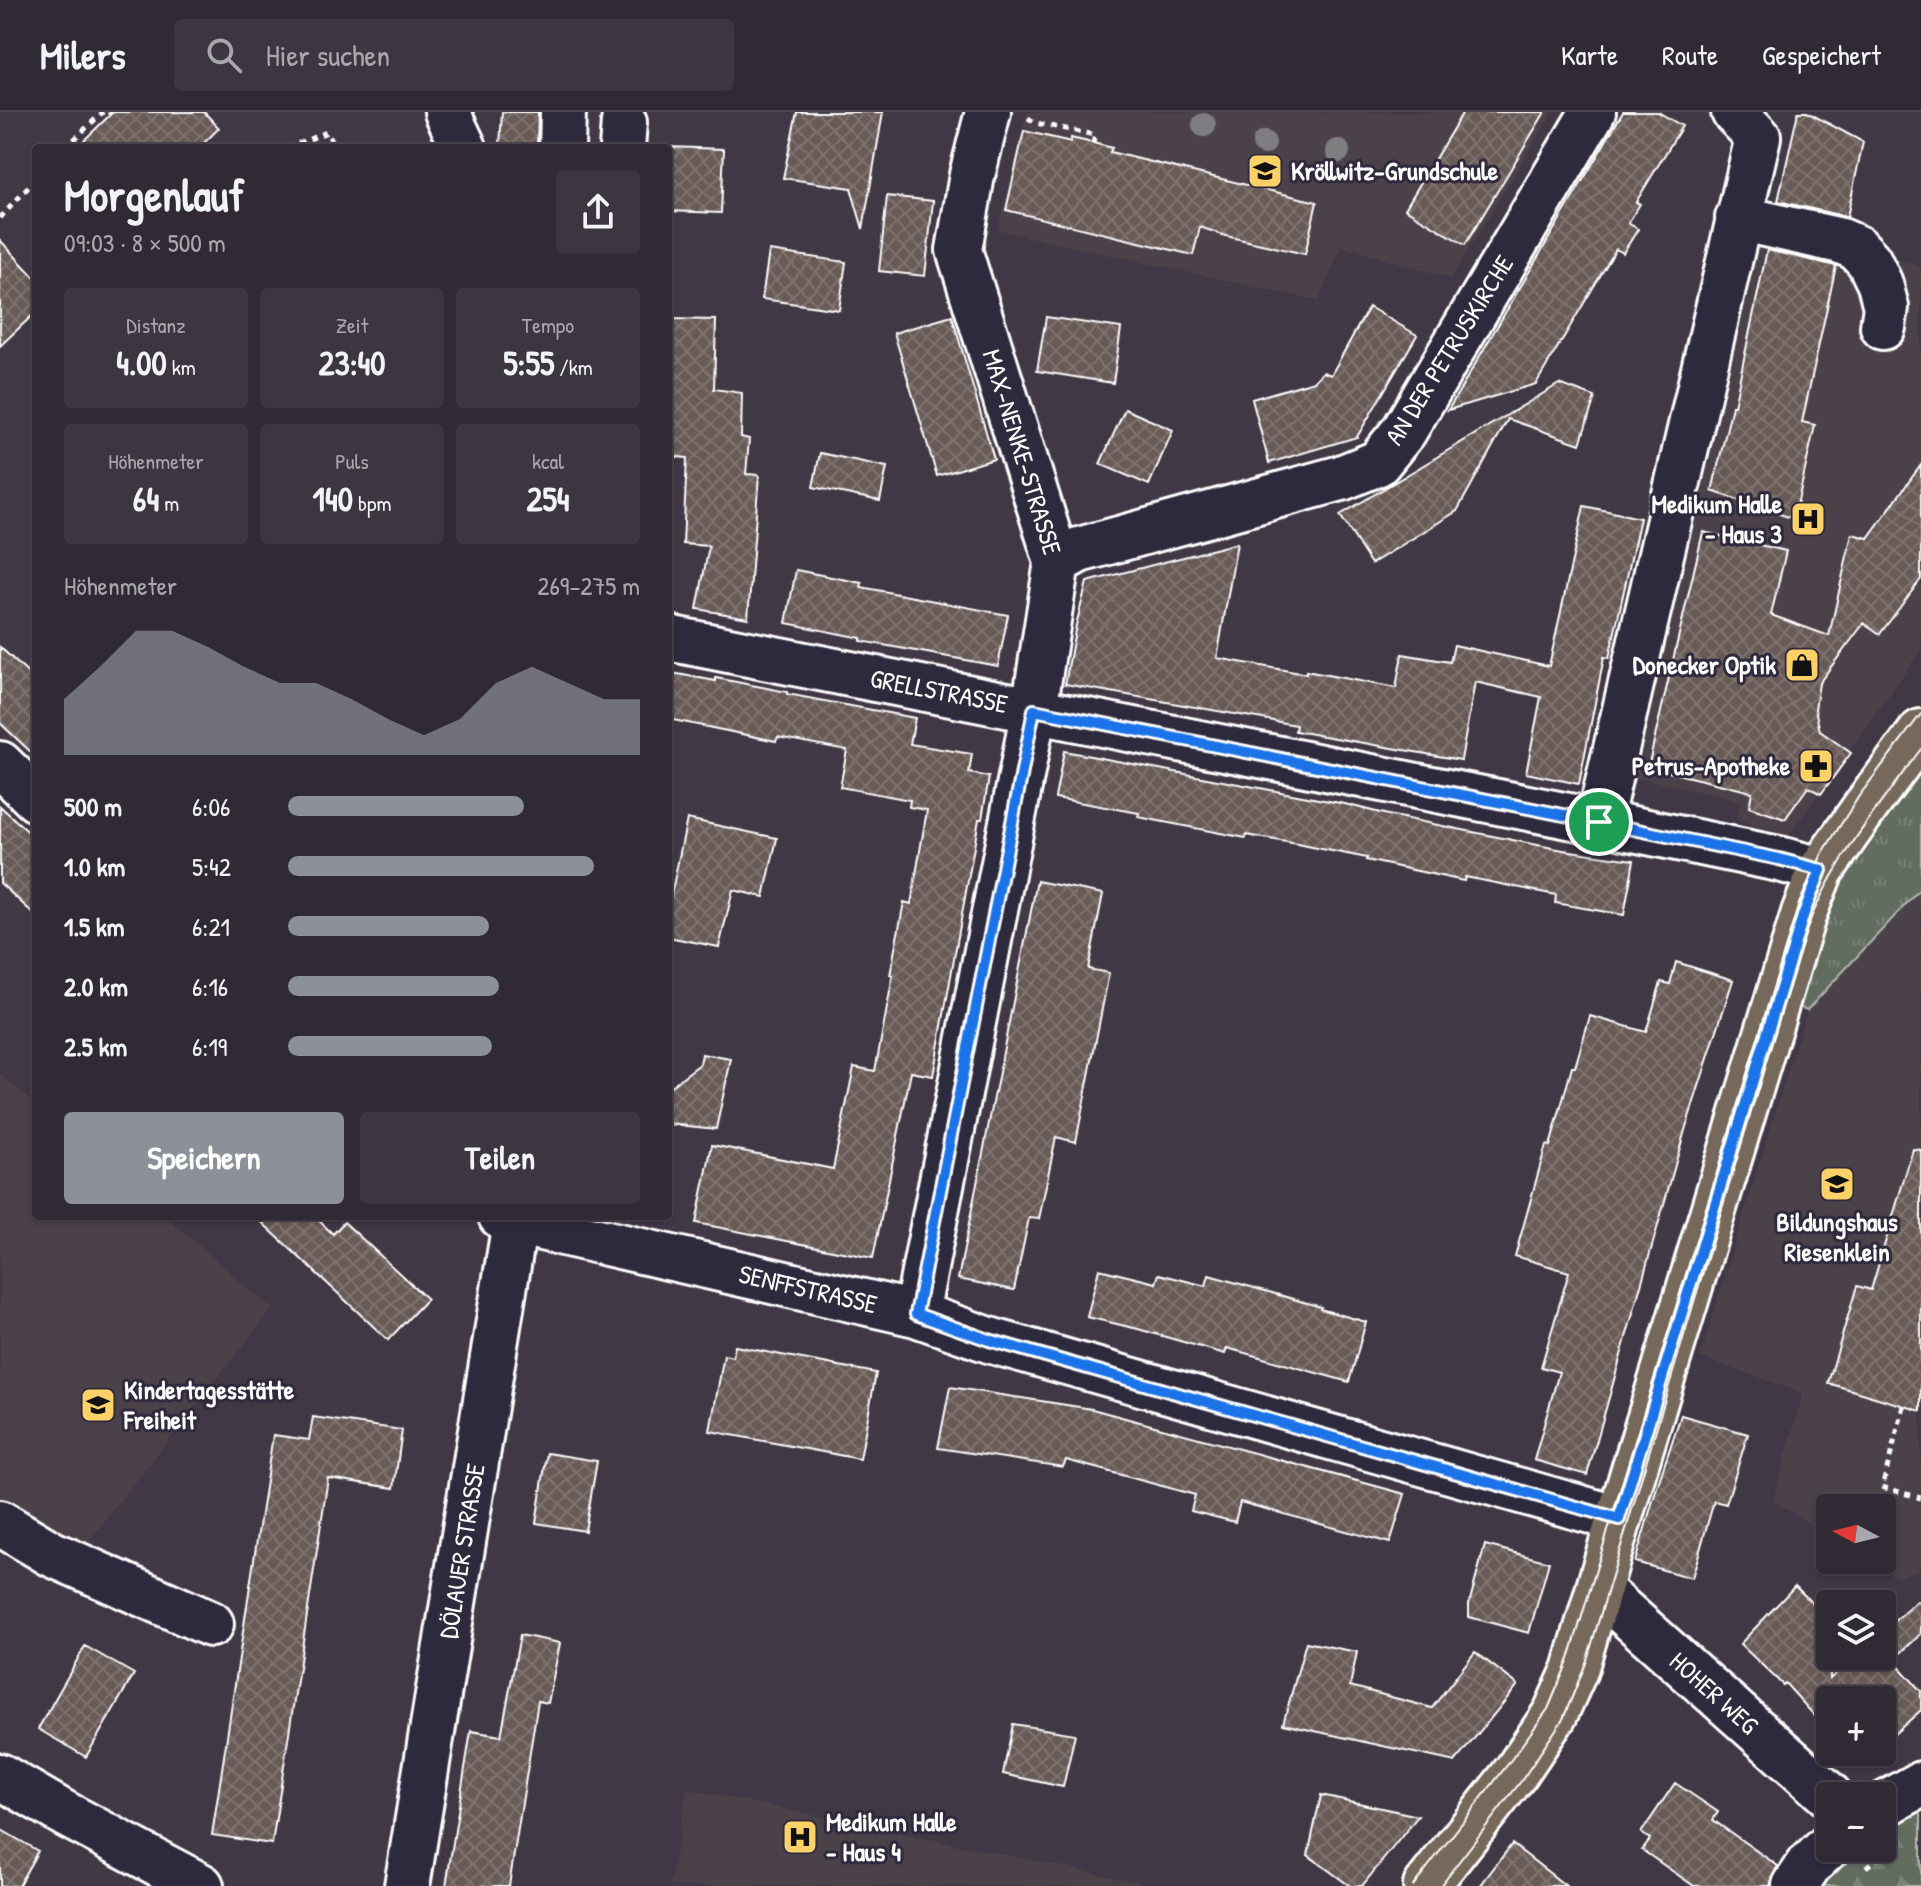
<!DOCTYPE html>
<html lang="de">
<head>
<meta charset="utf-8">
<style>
  :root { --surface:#302a34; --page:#3c3640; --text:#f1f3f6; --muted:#a8a7ac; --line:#4b464f; --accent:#8c9099 }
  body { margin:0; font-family:"Patrick Hand",sans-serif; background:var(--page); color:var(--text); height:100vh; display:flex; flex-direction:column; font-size:30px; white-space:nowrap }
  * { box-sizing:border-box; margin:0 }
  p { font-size:26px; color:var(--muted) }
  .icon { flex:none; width:44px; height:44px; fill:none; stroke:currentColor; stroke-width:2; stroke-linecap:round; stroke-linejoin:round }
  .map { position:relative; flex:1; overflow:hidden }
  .sheet { position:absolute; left:32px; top:32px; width:640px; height:1076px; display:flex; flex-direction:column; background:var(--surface); border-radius:8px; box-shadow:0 2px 6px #0004,0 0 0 2px var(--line) }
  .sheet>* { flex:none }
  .needle { width:52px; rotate:277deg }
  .tools { position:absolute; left:1816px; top:1382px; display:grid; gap:16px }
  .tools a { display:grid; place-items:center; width:80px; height:80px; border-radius:8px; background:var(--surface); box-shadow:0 2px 6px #0004,0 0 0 2px var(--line); font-size:40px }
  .pin { position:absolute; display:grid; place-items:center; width:68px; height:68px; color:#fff; margin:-34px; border:4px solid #fff; border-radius:50%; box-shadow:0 2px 8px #0007 }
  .round { display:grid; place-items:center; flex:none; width:84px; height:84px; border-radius:8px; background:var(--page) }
  .headline { display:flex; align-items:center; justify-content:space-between; height:136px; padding:0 32px }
  h1 { font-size:44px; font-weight:700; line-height:60px }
  .stats { display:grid; grid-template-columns:repeat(3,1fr); gap:12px; height:136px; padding:8px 32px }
  .stats div { display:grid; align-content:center; border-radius:8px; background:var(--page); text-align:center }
  .stats b { font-size:34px; font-weight:700 }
  .stats small { font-size:22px; font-weight:400 }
  .stats p { font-size:22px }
  .chart { height:224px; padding:16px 32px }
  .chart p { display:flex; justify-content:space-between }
  .chart svg { width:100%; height:144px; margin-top:8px; fill:var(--accent); opacity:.7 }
  .primary-button { display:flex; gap:16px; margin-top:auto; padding:16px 32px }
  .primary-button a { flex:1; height:92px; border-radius:8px; background:var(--accent); color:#fff; font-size:32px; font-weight:700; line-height:92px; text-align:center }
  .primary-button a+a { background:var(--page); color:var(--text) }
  ul { padding:0 32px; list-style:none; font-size:26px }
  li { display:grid; grid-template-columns:128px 96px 1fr; align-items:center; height:60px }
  li i { height:20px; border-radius:10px; background:var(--accent) }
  header { display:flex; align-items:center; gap:48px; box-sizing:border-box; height:112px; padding:0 40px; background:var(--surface); border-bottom:2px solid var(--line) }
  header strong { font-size:38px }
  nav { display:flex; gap:44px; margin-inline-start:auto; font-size:28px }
  .search { width:560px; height:72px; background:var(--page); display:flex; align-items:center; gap:20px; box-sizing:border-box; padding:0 28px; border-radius:8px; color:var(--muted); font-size:30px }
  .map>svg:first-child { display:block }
</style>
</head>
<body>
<header>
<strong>Milers</strong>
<div class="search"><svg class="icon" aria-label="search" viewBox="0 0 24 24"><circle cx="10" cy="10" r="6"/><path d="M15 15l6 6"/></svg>Hier suchen</div>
<nav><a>Karte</a><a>Route</a><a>Gespeichert</a></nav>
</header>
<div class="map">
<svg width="1921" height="1774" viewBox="0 0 1921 1774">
  <defs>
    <pattern id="grass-tufts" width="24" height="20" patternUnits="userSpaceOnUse" patternTransform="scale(2)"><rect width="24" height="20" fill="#626d61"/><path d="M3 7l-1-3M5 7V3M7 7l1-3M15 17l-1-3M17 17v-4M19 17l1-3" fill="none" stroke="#7a8379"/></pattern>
    <pattern id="forest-firs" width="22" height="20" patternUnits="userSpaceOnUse" patternTransform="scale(2)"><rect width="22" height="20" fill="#626d61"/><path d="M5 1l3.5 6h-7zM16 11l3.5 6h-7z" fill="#7a8379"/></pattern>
    <pattern id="building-cross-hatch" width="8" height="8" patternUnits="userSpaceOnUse" patternTransform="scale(2)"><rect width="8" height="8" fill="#685a57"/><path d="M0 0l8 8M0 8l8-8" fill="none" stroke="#7f7370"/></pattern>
  </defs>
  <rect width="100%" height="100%" fill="#403845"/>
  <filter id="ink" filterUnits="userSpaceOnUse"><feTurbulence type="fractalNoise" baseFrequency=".0125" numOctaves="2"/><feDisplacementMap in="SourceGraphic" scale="16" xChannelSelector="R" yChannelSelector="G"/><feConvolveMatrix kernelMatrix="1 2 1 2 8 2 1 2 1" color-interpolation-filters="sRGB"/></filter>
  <g filter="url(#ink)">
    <path fill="#4c424a" d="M 1027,0 L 1553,0 L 1451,166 L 1341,134 L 1319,189 L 998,118 Z
      M 1764,101 L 1857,136 L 1921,155 L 1921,538 L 1788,724 L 1736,708 L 1740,689 L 1634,665 L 1726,276 Z
      M 1921,776 L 1921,1458 L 1897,1465 L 1869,1448 L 1882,1448 L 1882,1396 L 1830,1396 L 1830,1424 L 1773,1389 L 1803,1281 L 1700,1245 L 1807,898 Z
      M 0,962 L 36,993 L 36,1104 L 164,1104 L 272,1197 L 83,1436 L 0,1389 Z
      M 687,1677 L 1156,1774 L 670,1774 Z"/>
    <path fill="url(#grass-tufts)" stroke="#b0b6b0" stroke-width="2" d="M 1921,637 L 1921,776 L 1807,898 L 1784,889 L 1813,802 Z"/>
    <path fill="url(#forest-firs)" stroke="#b0b6b0" stroke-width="2" d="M 1921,1672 L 1921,1774 L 1795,1774 L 1830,1736 L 1882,1736 L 1882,1694 Z"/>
    <path fill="url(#building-cross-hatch)" stroke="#fff" stroke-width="2" d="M 113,0 L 204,0 L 219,16 L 199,36 L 76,36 Z
      M 502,0 L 538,0 L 537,36 L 500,34 Z
      M 797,0 L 883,0 L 863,117 L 851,76 L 783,66 Z
      M 1463,0 L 1545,0 L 1465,133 L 1405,97 Z
      M 1623,0 L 1658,0 L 1682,14 L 1636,90 L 1640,92 L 1628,111 L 1638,117 L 1623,141 L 1616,137 L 1536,272 L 1448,298 Z
      M 1798,0 L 1807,0 L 1863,30 L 1847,105 L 1778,89 Z
      M 1024,19 L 1071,30 L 1071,26 L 1093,31 L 1112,36 L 1110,40 L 1317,90 L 1305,142 L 1226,124 L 1200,115 L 1193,143 L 1006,98 Z
      M 668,35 L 724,37 L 721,101 L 668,99 Z
      M 887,84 L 933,89 L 925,164 L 879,159 Z
      M 0,128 L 36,167 L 36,200 L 0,234 Z
      M 1767,138 L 1836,154 L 1802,310 L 1815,313 L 1794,407 L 1712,379 L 1732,294 L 1734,294 Z
      M 769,139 L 846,150 L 839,198 L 762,187 Z
      M 1369,195 L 1417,223 L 1357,325 L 1269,351 L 1252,287 L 1314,269 L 1323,260 L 1331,263 Z
      M 952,204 L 994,347 L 937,364 L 894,221 Z
      M 1046,205 L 1121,216 L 1113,271 L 1037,259 Z
      M 668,207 L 716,208 L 714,277 L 742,281 L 741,325 L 749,327 L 746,362 L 759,363 L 748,506 L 697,497 L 709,434 L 683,432 L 687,346 L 668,344 Z
      M 1559,272 L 1595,285 L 1580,332 L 1508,307 L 1457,399 L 1371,452 L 1340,403 Z
      M 1125,297 L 1173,318 L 1149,373 L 1100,352 Z
      M 820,341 L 887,355 L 880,389 L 813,375 Z
      M 1921,353 L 1921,467 L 1880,522 L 1864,511 L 1819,571 L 1815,597 L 1820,619 L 1851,641 L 1821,682 L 1808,675 L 1785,707 L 1749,695 L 1752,680 L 1648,655 L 1703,420 L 1786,439 L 1771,503 L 1829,524 L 1852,422 L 1868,426 Z
      M 1584,394 L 1640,406 L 1609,546 L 1604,545 L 1579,672 L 1526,661 L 1541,585 L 1475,570 L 1461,648 L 1295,619 L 1296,613 L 1065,572 L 1076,513 L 1087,470 L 1237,431 L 1217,546 L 1306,562 L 1306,559 L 1396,576 L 1402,542 L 1450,550 L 1454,533 L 1549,554 Z
      M 796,458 L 862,471 L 861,475 L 1008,503 L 998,554 L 861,529 L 861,526 L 786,511 Z
      M 0,535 L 36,569 L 36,645 L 0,611 Z
      M 672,561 L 716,569 L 716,566 L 787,580 L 787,582 L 915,606 L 910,632 L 972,642 L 969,661 L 989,665 L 982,707 L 979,707 L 933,964 L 911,960 L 873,1146 L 696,1111 L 712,1033 L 833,1057 L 854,955 L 875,959 L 893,864 L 890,863 L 904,790 L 911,792 L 927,698 L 909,695 L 910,688 L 840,675 L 847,638 L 778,625 L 776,629 L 668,607 L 668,589 Z
      M 1064,639 L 1345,692 L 1388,703 L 1563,738 L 1634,748 L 1624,803 L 1555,791 L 1556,783 L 1465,765 L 1464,769 L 1366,748 L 1367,746 L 1292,731 L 1246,723 L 1246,726 L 1138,705 L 1139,701 L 1055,686 Z
      M 0,694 L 36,727 L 36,804 L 0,771 Z
      M 687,707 L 777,726 L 764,785 L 733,778 L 719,835 L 668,825 L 668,798 Z
      M 1037,769 L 1103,782 L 1088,857 L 1109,861 L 1076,1030 L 1056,1025 L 1039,1107 L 1029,1106 L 1014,1178 L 958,1167 Z
      M 1676,850 L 1733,868 L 1685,1018 L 1587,1363 L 1534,1348 L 1559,1260 L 1541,1255 L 1569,1160 L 1515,1144 L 1546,1033 L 1550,1034 L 1572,955 L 1575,955 L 1590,904 L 1646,920 L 1661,870 L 1670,872 Z
      M 702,942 L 731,947 L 716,1017 L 668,1012 L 668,976 L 700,952 Z
      M 1913,1037 L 1921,1038 L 1921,1299 L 1828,1271 L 1857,1174 L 1871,1178 Z
      M 255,1104 L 314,1104 L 333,1122 L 344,1110 L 427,1187 L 388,1228 Z
      M 1099,1157 L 1156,1171 L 1159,1162 L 1206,1174 L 1209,1163 L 1321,1195 L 1320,1197 L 1366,1210 L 1349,1270 L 1227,1236 L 1225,1242 L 1138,1217 L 1087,1205 Z
      M 735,1234 L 876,1261 L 860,1347 L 710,1319 L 724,1243 L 733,1245 Z
      M 950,1275 L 1092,1297 L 1405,1382 L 1390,1431 L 1240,1390 L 1235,1410 L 1191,1399 L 1195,1383 L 1066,1348 L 1063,1355 L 938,1336 Z
      M 1681,1303 L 1748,1322 L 1726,1392 L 1714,1389 L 1692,1466 L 1635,1450 L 1657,1375 Z
      M 313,1305 L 402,1318 L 394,1376 L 328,1366 L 272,1732 L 212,1723 L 273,1323 L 309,1328 Z
      M 547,1341 L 597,1349 L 585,1419 L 536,1411 Z
      M 1485,1433 L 1549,1450 L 1529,1521 L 1469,1505 L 1469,1492 Z
      M 1795,1474 L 1830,1508 L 1830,1567 L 1855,1544 L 1882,1544 L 1882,1520 L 1917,1489 L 1921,1493 L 1921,1522 L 1893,1548 L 1921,1579 L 1921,1598 L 1882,1633 L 1882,1588 L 1830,1588 L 1830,1621 L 1785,1571 L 1783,1573 L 1740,1532 Z
      M 520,1523 L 560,1531 L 548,1591 L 538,1589 L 509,1774 L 446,1774 L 471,1619 L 501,1624 Z
      M 1306,1530 L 1357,1540 L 1350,1574 L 1432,1596 L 1475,1540 L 1518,1573 L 1455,1650 L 1283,1612 Z
      M 85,1534 L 134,1562 L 86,1645 L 38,1617 Z
      M 1013,1612 L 1075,1622 L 1063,1675 L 1003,1662 Z
      M 1675,1671 L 1718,1700 L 1713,1708 L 1778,1754 L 1774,1761 L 1770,1774 L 1694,1774 L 1642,1738 L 1650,1727 L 1641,1721 Z
      M 1321,1683 L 1418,1704 L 1362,1774 L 1350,1774 L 1308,1743 Z
      M 0,1717 L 38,1739 L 18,1774 L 0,1774 Z
      M 1512,1732 L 1566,1774 L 1480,1774 Z"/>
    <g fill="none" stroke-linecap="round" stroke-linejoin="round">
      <defs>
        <path id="minor" d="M 447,0 L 464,36
          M 562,36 L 563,0
          M 622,36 L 624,10
          M 1738,106 L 1841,129 L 1857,136 L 1869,149 L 1880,172 L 1886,195 L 1883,215
          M 1057,450 L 1079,438 L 1341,366 L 1378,351 L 1404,319 L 1593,0
          M 668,526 L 1599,710 L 1779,747 L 1821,758
          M 0,652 L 36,687
          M 1599,710 L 1758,25 L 1734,0
          M 501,1104 L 515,1110 L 916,1202 L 989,1228 L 1619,1407
          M 916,1202 L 1034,598 L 1057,450 L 959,138 L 972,63 L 988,0
          M 0,1411 L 52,1442 L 211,1512
          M 1599,1478 L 1830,1684
          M 0,1664 L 67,1703 L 201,1774
          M 1882,1694 L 1921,1672
          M 407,1774 L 516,1104
          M 1795,1774 L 1809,1753 L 1830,1733"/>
        <path id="major" d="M 1426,1774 L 1516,1660 L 1555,1602 L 1575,1558 L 1619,1407 L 1804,801 L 1821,758 L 1866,694 L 1921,620"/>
      </defs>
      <use href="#minor" stroke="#fff" stroke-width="50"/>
      <use href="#major" stroke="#fff" stroke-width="50"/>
      <path stroke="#fff" stroke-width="5" stroke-dasharray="6 6" stroke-linecap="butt" d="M 109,0 L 110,2
        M 1028,6 L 1036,11 L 1095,23 L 1093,31
        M 65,36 L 103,0
        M 287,36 L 327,20 L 331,28
        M 0,106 L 36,67
        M 1904,1294 L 1882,1375 L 1921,1386
        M 1866,1755 L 1880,1744 L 1875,1736"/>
      <use href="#minor" stroke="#2f2a3d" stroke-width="44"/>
      <use href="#major" stroke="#76695c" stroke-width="44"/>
      <path stroke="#fff" stroke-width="2" d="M 1413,1774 L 1508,1652 L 1548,1597 L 1569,1547 L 1588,1484 L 1799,792 L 1822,742 L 1859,684 L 1921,602
        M 1440,1774 L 1522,1668 L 1563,1607 L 1586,1551 L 1784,889 C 1794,860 1801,829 1813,801 C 1840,742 1882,689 1921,637"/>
    </g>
    <g fill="#7e7d80">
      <circle cx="1204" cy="13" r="12"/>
      <circle cx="1264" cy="31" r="12"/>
      <circle cx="1338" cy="39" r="12"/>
    </g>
  </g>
  <g fill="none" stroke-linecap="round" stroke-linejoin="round" filter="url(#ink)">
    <defs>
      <path id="route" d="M 1034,598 L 1599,710 L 1779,747 L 1821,758 L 1804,801 L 1619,1407 L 989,1228 L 916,1202 Z"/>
    </defs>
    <use href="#route" stroke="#fff" stroke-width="16"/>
    <use href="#route" stroke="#1a73e8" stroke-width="10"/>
  </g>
  <defs>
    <symbol id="school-square" viewBox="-11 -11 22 22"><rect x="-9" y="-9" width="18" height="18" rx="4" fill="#ffd166" stroke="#2f2a3d"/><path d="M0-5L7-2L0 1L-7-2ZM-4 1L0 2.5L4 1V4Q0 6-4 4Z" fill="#111"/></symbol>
    <symbol id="hospital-square" viewBox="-11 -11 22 22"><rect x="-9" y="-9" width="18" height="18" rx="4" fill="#ffd166" stroke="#2f2a3d"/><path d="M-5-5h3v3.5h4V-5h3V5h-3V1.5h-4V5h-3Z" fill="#111"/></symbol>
    <symbol id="shop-square" viewBox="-11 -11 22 22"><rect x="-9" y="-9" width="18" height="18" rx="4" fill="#ffd166" stroke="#2f2a3d"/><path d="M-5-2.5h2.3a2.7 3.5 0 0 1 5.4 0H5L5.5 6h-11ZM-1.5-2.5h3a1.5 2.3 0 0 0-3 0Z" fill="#111"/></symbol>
    <symbol id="pharmacy-square" viewBox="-11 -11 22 22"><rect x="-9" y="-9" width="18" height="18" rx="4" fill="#ffd166" stroke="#2f2a3d"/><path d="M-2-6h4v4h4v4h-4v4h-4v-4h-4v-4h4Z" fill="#111"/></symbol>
  </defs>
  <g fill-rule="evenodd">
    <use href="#school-square" x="1245" y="39" width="40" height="40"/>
    <use href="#hospital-square" x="1788" y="387" width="40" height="40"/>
    <use href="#shop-square" x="1782" y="533" width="40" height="40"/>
    <use href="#pharmacy-square" x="1796" y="634" width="40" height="40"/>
    <use href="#school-square" x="1817" y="1052" width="40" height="40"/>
    <use href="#school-square" x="78" y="1273" width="40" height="40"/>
    <use href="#hospital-square" x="780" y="1705" width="40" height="40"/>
  </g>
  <g text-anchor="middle" stroke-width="6" stroke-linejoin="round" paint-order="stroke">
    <g font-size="26" font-weight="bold" fill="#fff" stroke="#2f2a3d" text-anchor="start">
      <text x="1291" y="68">Kröllwitz-Grundschule</text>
      <text x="1782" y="401" text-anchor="end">Medikum Halle<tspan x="1782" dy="30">- Haus 3</tspan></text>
      <text x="1776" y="562" text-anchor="end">Donecker Optik</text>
      <text x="1790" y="663" text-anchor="end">Petrus-Apotheke</text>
      <text x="1837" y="1119" text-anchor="middle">Bildungshaus<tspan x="1837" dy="30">Riesenklein</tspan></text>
      <text x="124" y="1287">Kindertagesstätte<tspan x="124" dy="30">Freiheit</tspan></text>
      <text x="826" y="1719">Medikum Halle<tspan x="826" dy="30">- Haus 4</tspan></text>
    </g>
    <g font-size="26" fill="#fff" stroke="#2f2a3d">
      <text transform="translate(1449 238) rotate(-58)" y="9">AN DER PETRUSKIRCHE</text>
      <text transform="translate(1022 340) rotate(73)" y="9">MAX-NENKE-STRASSE</text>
      <text transform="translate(939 579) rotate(11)" y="9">GRELLSTRASSE</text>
      <text transform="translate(808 1177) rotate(13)" y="9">SENFFSTRASSE</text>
      <text transform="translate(462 1439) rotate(-81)" y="9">DÖLAUER STRASSE</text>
      <text transform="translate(1714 1581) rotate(42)" y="9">HOHER WEG</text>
    </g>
  </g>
</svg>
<div class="tools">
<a><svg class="needle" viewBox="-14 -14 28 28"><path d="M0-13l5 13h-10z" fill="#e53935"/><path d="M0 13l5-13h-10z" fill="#a8a7ac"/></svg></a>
<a><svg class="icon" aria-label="layers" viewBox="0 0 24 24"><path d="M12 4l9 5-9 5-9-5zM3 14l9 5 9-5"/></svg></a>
<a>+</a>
<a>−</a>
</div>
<div class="pin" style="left:1599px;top:710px;background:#1e9e55"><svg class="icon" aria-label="arrive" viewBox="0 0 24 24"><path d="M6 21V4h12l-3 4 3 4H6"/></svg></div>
<section class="sheet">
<div class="headline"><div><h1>Morgenlauf</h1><p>09:03 · 8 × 500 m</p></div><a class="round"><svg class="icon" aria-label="share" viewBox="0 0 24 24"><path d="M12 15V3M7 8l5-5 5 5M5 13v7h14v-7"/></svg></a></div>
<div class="stats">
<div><p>Distanz</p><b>4.00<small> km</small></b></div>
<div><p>Zeit</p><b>23:40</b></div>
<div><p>Tempo</p><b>5:55<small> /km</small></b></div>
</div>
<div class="stats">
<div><p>Höhenmeter</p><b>64<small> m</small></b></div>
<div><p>Puls</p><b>140<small> bpm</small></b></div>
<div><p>kcal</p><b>254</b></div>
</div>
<div class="chart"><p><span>Höhenmeter</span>269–275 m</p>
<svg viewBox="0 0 160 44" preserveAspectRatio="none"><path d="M0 44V27L10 17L20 6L30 6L40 11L50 17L60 22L70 22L80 27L90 33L100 38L110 33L120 22L130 17L140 22L150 27L160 27V44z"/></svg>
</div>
<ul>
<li><b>500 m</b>6:06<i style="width:67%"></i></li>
<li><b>1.0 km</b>5:42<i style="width:87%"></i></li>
<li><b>1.5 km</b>6:21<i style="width:57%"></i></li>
<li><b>2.0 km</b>6:16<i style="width:60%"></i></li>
<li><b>2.5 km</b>6:19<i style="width:58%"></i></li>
</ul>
<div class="primary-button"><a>Speichern</a><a>Teilen</a></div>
</section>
</div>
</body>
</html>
